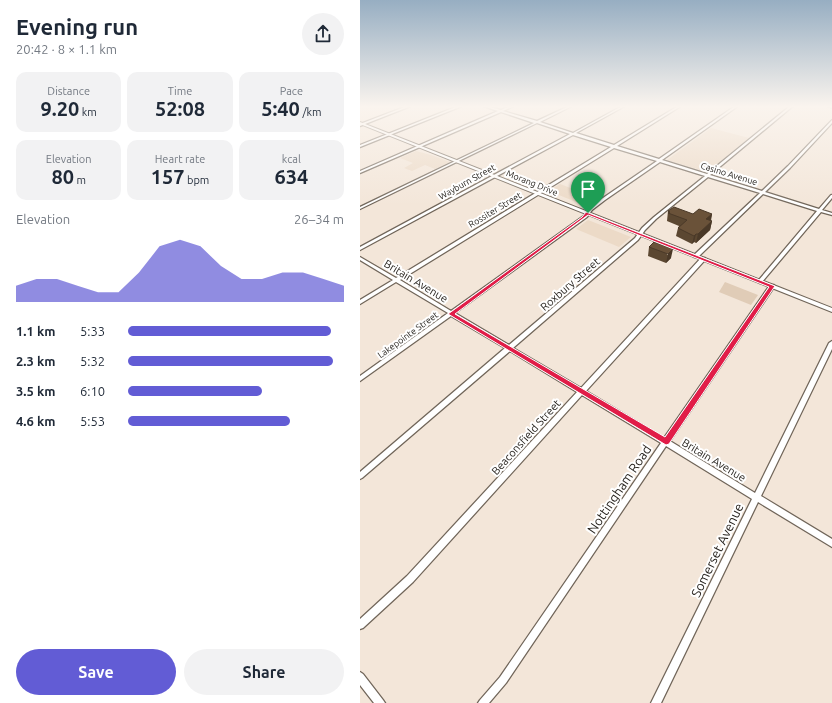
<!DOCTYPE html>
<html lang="en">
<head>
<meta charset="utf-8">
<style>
  :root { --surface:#fff; --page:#f2f2f3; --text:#1f2937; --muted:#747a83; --accent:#625cd5 }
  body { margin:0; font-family:Ubuntu,sans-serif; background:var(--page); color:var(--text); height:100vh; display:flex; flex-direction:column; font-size:15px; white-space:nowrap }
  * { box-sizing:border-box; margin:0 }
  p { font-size:13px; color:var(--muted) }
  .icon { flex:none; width:22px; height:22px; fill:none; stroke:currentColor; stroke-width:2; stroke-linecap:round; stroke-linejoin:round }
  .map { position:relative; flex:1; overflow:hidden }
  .panel { display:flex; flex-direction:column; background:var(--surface); width:360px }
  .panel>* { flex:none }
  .pin { position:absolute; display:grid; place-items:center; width:34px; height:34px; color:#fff; margin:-41px -17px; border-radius:50% 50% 50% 0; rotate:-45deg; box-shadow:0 0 4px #0007 }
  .pin .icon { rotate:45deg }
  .round { display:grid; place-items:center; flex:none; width:42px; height:42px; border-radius:21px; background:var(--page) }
  .head { display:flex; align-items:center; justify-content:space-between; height:68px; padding:0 16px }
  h1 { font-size:22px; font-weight:700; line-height:30px }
  .figures { display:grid; grid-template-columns:repeat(3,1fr); gap:6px; height:68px; padding:4px 16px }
  .figures div { display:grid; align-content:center; border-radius:10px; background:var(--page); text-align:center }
  .figures b { font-size:20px; font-weight:700 }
  .figures small { font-size:11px; font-weight:400 }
  .figures p { font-size:11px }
  .chart { height:112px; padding:8px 16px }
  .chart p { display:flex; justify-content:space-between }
  .chart svg { width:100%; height:72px; margin-top:4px; fill:var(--accent); opacity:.7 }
  .cta { display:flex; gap:8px; margin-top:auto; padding:8px 16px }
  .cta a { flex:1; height:46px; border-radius:24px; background:var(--accent); color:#fff; font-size:16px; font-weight:700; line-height:46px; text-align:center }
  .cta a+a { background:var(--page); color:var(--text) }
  ul { padding:0 16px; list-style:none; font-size:13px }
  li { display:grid; grid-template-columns:64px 48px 1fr; align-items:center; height:30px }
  li i { height:10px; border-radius:5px; background:var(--accent) }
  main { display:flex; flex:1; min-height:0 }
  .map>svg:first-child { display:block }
</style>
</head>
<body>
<main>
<section class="panel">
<div class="head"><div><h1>Evening run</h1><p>20:42 · 8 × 1.1 km</p></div><a class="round"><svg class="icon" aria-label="share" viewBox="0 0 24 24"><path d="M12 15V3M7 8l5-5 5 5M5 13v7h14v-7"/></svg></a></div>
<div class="figures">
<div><p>Distance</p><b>9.20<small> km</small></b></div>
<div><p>Time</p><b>52:08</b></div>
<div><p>Pace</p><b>5:40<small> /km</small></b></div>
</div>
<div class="figures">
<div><p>Elevation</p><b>80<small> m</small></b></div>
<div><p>Heart rate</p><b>157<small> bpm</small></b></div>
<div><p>kcal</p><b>634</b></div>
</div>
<div class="chart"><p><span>Elevation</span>26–34 m</p>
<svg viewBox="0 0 160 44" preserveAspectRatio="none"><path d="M0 44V34L10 30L20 30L30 34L40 38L50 38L60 26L70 10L80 6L90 10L100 22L110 30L120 30L130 26L140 26L150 30L160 34V44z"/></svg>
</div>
<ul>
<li><b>1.1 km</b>5:33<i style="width:94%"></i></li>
<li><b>2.3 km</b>5:32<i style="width:95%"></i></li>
<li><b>3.5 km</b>6:10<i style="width:62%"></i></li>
<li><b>4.6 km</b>5:53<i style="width:75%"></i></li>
</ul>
<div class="cta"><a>Save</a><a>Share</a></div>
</section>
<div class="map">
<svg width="472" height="703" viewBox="0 0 472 703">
  <rect width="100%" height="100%" fill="#f3e6d9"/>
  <path fill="#ecdac7" d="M 351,128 L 389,138 L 347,172 L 307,160 Z
    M 56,151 L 71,155 L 90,162 L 75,169 L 65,165 L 52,171 L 44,168 L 53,163 L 40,158 Z
    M 200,184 L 237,198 L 226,206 L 189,191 Z
    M 228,220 L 271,237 L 259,247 L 216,229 Z"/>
  <path fill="#e0ccb7" d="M 365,282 L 398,295 L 391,305 L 359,292 Z"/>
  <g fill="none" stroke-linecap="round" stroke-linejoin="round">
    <defs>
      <path id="minor" d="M 47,106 L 51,106 L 0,126 L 0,124 Z
        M 98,106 L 102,106 L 0,147 L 0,145 Z
        M 123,106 L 127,106 L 141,110 L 150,106 L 154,106 L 143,111 L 177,121 L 209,106 L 212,106 L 180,122 L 213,133 L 262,106 L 265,106 L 216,133 L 254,145 L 318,106 L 321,106 L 257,146 L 299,159 L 375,106 L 378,106 L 302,160 L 347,174 L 430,106 L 433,106 L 350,175 L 402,191 L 428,166 L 472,120 L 472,123 L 430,168 L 405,192 L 459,209 L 471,195 L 472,195 L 472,198 L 462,210 L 472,213 L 472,215 L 461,212 L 402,282 L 400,283 L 398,281 L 457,211 L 403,194 L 338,257 L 334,257 L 334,255 L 400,193 L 348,177 L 296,219 L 285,230 L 278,240 L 153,348 L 221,388 L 341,258 L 345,258 L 345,260 L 226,391 L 304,438 L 410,285 L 414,285 L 414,287 L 310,441 L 395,493 L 469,343 L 472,341 L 472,349 L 401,496 L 472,539 L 472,547 L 398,502 L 301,703 L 291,703 L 392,499 L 306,446 L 146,683 L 129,703 L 118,703 L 120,700 L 140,677 L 301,443 L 222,395 L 53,582 L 3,628 L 0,629 L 0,619 L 47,576 L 217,392 L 150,351 L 2,478 L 0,479 L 0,472 L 145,348 L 91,316 L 0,381 L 0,376 L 88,313 L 36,282 L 0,304 L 0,300 L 33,280 L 0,260 L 0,257 L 36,278 L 251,147 L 213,135 L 0,250 L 0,247 L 210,134 L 177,123 L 0,209 L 0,207 L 174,123 L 141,112 L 0,173 L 0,171 L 138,111 ZM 254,148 L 297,161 L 243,198 L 230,208 L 225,215 L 91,311 L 40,280 ZM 300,162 L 345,176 L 294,217 L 282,228 L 275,238 L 149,345 L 95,313 L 227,217 L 232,210 L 245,200 Z
        M 0,672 L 3,674 L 23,700 L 25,703 L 14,703 L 0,685 Z"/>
      <path id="tertiary" d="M 0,122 L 472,308 L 472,312 L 0,124 Z"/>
      <path id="secondary" d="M 467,106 L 472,106 L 472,108 Z"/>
    </defs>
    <use href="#minor" stroke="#706559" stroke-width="2.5"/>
    <use href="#tertiary" stroke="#706559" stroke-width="2"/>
    <use href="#secondary" stroke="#706559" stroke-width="2"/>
    <use href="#minor" fill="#fff" fill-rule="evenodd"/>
    <use href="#tertiary" fill="#fff" fill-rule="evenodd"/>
    <use href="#secondary" fill="#dcdcf9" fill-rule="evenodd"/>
  </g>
  <path fill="#5b4731" d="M 308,211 L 333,214 L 352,214 L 351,221 L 352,221 L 350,230 L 336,243 L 334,242 L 332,244 L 316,236 L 318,228 L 319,226 L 307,221 Z
    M 294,242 L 311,258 L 306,263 L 288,256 L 289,247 Z"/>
  <path fill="#4a3928" d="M 352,214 L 350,222 L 346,219 Z
    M 352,221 L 350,230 L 336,243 L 338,234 Z
    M 336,234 L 334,242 L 332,244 L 334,236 Z
    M 313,249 L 311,258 L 306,263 L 308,254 Z"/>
  <path fill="#6a5239" stroke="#4a3928" d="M 314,207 L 333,214 L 339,209 L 352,214 L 346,219 L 352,221 L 338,234 L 336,234 L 334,236 L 318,228 L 327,220 L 308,213 L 310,212 L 308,211 Z
    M 294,242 L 313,249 L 308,254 L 289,247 Z"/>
  <linearGradient id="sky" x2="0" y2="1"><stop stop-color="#97aec2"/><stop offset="0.52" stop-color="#faf4ee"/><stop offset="1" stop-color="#faf4ee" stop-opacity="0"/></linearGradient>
  <rect width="472" height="205" fill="url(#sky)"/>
  <path fill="#e11d48" stroke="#fff" fill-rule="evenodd" d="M 226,212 L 415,286 L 309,444 L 306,445 L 88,314 L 222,217 ZM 228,215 L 409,287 L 305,437 L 95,314 Z"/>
  <g text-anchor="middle" stroke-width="4" stroke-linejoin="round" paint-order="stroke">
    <g font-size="9" fill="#211d18" stroke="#fff">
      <text transform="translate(369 174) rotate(17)" y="3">Casino Avenue</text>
      <text transform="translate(107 182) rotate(-29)" y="3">Wayburn Street</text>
      <text transform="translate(172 183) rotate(22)" y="3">Morang Drive</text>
      <text transform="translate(135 210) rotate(-31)" y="3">Rossiter Street</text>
      <text transform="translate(48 335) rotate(-36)" y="3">Lakepointe Street</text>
    </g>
    <g font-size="11" fill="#211d18" stroke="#fff">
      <text transform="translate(56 281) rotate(31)" y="4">Britain Avenue</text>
      <text transform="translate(210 284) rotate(-41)" y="4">Roxbury Street</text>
      <text transform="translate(166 437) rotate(-48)" y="4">Beaconsfield Street</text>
      <text transform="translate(354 460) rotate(31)" y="4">Britain Avenue</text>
    </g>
    <g font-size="13" fill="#211d18" stroke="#fff">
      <text transform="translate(259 489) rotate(-56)" y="5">Nottingham Road</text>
      <text transform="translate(357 550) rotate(-64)" y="5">Somerset Avenue</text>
    </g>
  </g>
</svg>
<div class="pin" style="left:228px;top:213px;background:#1e9e55"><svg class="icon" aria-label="arrive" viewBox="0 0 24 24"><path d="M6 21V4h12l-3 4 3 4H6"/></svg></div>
</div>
</main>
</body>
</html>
